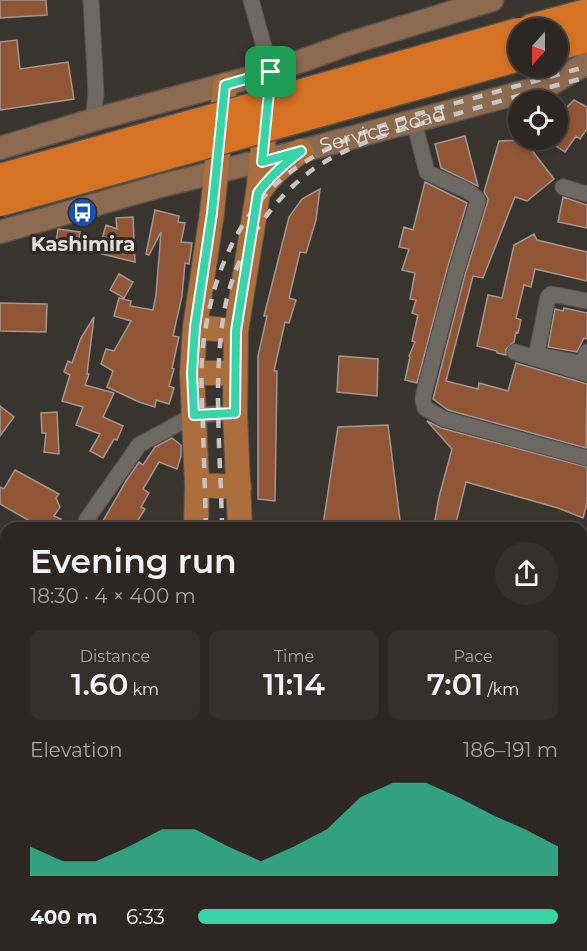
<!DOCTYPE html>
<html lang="en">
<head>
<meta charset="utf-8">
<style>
  :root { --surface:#2c2723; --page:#342f2b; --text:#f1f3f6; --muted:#a6a5a6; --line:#484441; --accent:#36d4a7 }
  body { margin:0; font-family:Montserrat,sans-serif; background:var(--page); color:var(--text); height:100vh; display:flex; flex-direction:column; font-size:22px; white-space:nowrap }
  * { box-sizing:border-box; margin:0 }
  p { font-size:20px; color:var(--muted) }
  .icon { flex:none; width:33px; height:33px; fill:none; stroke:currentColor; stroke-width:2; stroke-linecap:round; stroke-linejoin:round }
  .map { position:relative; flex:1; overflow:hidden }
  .sheet { position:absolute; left:0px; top:522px; width:588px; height:429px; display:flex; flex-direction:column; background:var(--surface); border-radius:18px 18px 0 0; box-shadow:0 3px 9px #0003,0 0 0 2px var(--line) }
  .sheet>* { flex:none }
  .needle { width:39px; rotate:201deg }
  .controls { position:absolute; left:508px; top:18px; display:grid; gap:12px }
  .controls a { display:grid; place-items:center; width:60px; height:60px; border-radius:50%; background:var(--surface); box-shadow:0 3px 9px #0003,0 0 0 2px var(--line); font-size:30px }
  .pin { position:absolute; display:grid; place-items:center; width:51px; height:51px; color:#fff; margin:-26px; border-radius:12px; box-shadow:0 3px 9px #0006 }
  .round { display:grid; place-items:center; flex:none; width:63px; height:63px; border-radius:32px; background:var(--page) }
  .overview { display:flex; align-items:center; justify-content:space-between; height:102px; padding:0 30px }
  h1 { font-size:33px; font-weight:600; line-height:45px }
  .metrics { display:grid; grid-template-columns:repeat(3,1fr); gap:9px; height:102px; padding:6px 30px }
  .metrics div { display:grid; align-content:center; border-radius:12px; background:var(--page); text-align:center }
  .metrics b { font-size:30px; font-weight:600 }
  .metrics small { font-size:16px; font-weight:400 }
  .metrics p { font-size:16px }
  .chart { height:168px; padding:12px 30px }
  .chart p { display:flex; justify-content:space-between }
  .chart svg { width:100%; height:108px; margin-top:6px; fill:var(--accent); opacity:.7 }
  ul { padding:0 30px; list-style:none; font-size:20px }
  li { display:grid; grid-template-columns:96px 72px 1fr; align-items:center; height:45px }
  li i { height:15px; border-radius:8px; background:var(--accent) }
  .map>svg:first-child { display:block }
</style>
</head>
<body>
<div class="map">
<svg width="587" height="951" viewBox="0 0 587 951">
  <rect width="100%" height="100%" fill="#3a342f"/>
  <path fill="#473c33" d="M 582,756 L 587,763 L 587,951 L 495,950 L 497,945 L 582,945 Z"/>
  <path fill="#905535" stroke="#9e9692" stroke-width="1.5" d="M 0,0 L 46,0 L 47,15 L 0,18 Z
    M 17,40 L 20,69 L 68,62 L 74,99 L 0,110 L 0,42 Z
    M 574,100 L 587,107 L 587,129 L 580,139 L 576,136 L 565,152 L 547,140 L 558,140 L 558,116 Z
    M 465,136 L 478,186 L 441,168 L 435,144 Z
    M 524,140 L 554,179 L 527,201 L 515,197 L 483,278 L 473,276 L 446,381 L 478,389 L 479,383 L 508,391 L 516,363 L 587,384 L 586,448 L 448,410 L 433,399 L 465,275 L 487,204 L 488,199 L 484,192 L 499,141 Z
    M 425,182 L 467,203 L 447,269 L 417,383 L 405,380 L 410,357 L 409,356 L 415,342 L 412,341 L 418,315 L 412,313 L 416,300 L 410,299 L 415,273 L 402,270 L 409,249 L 399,247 L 404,227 L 413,230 Z
    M 320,189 L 316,220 L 306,253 L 300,252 L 289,298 L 296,300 L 289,323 L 285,322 L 274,371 L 277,371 L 275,501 L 258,499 L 258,356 L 267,316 L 264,316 L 289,217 L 302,199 Z
    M 563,197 L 587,205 L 587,228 L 558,222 Z
    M 155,210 L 179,216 L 178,222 L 185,223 L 181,242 L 192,243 L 189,264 L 185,263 L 182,296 L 173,336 L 179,337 L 172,368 L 174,369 L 169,386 L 174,388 L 169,404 L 156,400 L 155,407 L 139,402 L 107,387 L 113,371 L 101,364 L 106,349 L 114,351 L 131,321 L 114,316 L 119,298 L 131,301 L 130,306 L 153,310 L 156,295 L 161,232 L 149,255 L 146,254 Z
    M 133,217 L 135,262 L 98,253 L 106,225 L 117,229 L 116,218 Z
    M 58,229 L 80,232 L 77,250 L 55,248 Z
    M 534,234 L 537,240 L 587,252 L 587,281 L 535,269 L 531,287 L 524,285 L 516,318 L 521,320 L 518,333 L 516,332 L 514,342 L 506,349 L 506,355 L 497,353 L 497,351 L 477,346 L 488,295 L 502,298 L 514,245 Z
    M 119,274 L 133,282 L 124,298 L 110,290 Z
    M 0,303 L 47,304 L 46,332 L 0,331 Z
    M 564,308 L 587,313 L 587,339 L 584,338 L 577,352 L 548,347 L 555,309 L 563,311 Z
    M 94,317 L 87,374 L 89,374 L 85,385 L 114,393 L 103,417 L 123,426 L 117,440 L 114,439 L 103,458 L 90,451 L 100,434 L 76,425 L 83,407 L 62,401 L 70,375 L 64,372 L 68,361 L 72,363 L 81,338 Z
    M 339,356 L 378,359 L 377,396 L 337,392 Z
    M 0,406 L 14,417 L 0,436 Z
    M 57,412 L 59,454 L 44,452 L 46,433 L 42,433 L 41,413 Z
    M 427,421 L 441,428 L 587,467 L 587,503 L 583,518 L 558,508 L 466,482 L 455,527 L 435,520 L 439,497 L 452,449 Z
    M 388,425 L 401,528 L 331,528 L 323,525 L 338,427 Z
    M 172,438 L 181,445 L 181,456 L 177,469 L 159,462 L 143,489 L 149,493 L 141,507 L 145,509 L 138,520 L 155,528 L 99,528 L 126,481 L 139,462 L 143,465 L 155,447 Z
    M 15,470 L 59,494 L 56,498 L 60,507 L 54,516 L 61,519 L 56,528 L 47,524 L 45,528 L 42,528 L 0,504 L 0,487 L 4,489 Z"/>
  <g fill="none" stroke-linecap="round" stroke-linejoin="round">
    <defs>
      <path id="street" d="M 91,0 L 96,94 L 93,120
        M 251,0 L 271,72
        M 414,122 L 427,172 C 439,180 475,190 478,201 L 456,272 L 424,393 L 423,400 L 425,408 L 444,419 L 587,458
        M 563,187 L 587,194
        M 587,301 L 551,294 L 548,297 L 537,352 L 539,355 L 580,363 L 585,358 L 587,352
        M 515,352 L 587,374
        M 84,528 L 87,519 L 139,445 L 194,415 L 235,413
        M 582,585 L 587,590
        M 582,627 L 587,622
        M 582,679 L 587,684
        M 0,715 L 6,704
        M 582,736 L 587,742"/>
      <g id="secondary">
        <path d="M 0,148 L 93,120 L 271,72 L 351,43 L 492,0"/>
        <path id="s1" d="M 0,232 L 160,186 L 301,151 L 549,85 L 587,63"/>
      </g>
      <path id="primary" d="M 258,193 C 270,175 284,163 301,151
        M 195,327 L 236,331
        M 192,373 L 235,373
        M 197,485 L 239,487
        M 196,528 L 197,485 L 192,373 L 195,327 L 212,213 L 225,85
        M 240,528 L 235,413 L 236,331 L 258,193 L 271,72
        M 94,951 L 96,945
        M 138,951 L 139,945"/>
      <path id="highway" d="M 532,28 L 587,13
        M 558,46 L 587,38"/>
    </defs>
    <use href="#street" stroke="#58534f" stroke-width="17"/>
    <use href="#secondary" stroke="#58534f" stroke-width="25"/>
    <use href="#primary" stroke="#58534f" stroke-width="26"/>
    <use href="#highway" stroke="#58534f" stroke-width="31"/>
    <use href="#street" stroke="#6e6863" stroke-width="15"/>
    <use href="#secondary" stroke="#8d6b50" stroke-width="22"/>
    <use href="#primary" stroke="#ac6e3d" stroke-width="24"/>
    <use href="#highway" stroke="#d57224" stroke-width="28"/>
    <path stroke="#c8c4c1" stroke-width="4.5" stroke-dasharray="10 10" stroke-linecap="butt" d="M 206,528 C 205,495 204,461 203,428 C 202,401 200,373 203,346 C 210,289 228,236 267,193 C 314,142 401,118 467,100 C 506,89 546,78 585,67
      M 222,528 C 221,459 213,387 223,319 C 231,261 265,205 312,170 C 352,142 409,127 456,114 C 499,101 543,89 587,77
      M 106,951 L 107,945
      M 121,951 L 122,945"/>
    <defs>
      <path id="highway-bridge" d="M 0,178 L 519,32
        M 0,202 L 519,57"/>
    </defs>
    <use href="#highway-bridge" stroke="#58534f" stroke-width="31" stroke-linecap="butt"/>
    <use href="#highway-bridge" stroke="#d57224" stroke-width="28"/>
  </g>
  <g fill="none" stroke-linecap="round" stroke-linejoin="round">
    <defs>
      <path id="route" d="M 271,72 L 262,162 L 301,151 C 284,164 270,176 258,193 L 236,331 L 235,413 L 194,415 L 192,373 L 195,327 L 212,213 L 225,85 Z"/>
    </defs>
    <use href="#route" stroke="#fff" stroke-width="12"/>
    <use href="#route" stroke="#36d4a7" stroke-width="8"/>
  </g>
  <defs>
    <symbol id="bus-disc" viewBox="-11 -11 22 22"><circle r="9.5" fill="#1a4fb4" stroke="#302a26"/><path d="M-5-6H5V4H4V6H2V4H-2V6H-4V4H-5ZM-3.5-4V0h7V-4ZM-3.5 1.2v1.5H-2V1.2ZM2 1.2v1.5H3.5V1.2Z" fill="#fff"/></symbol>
  </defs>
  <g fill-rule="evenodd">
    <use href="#bus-disc" x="66" y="196" width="33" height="33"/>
  </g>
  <g text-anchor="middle" stroke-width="6" stroke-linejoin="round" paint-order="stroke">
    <g font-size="20" fill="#e5e1de" stroke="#302a26">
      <text dy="7" stroke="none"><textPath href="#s1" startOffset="396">Service Road</textPath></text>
    </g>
    <g font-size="20" font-weight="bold" fill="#e5e1de" stroke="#302a26">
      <text x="83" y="251">Kashimira</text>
    </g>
  </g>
</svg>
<div class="controls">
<a><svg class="needle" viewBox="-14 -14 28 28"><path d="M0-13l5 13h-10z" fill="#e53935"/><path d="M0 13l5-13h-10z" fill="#a6a5a6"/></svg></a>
<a><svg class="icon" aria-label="locate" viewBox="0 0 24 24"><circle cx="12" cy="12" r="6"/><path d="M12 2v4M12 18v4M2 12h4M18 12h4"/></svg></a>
</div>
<div class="pin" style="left:271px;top:72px;background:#1e9e55"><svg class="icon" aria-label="arrive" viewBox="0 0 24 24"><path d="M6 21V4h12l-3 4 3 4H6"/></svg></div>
<section class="sheet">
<div class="overview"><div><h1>Evening run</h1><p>18:30 · 4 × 400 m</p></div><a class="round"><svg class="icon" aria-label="share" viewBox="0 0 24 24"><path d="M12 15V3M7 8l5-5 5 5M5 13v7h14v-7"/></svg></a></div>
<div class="metrics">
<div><p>Distance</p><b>1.60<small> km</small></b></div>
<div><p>Time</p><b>11:14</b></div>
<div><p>Pace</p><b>7:01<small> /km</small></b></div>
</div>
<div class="chart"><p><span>Elevation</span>186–191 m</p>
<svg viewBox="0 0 160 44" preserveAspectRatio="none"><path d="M0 44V32L10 38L20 38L30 32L40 25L50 25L60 32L70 38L80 32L90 25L100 12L110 6L120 6L130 12L140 19L150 25L160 32V44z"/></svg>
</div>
<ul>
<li><b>400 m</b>6:33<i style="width:100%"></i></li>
</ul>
</section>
</div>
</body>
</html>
